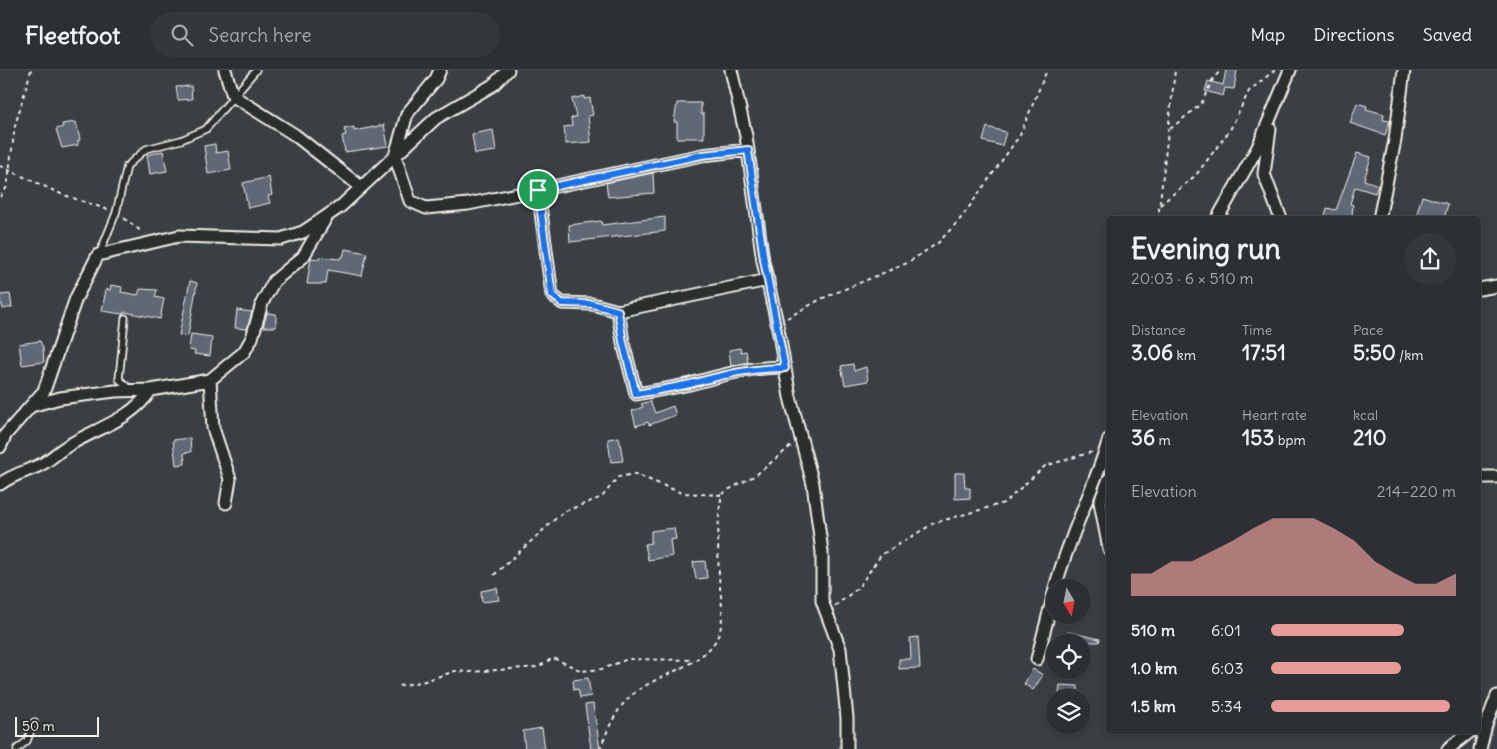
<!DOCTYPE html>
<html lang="en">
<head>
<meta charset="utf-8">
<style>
  :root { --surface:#2c2f33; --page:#34373b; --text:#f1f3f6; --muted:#a6a9ac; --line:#484a4e; --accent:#e69b98 }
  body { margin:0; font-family:Delius,sans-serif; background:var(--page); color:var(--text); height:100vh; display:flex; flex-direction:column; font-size:19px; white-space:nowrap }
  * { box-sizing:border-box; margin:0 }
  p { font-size:16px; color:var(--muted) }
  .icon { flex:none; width:28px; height:28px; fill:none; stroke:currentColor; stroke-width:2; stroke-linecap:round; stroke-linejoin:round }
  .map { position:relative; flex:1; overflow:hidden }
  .side { position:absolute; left:1106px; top:146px; width:375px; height:518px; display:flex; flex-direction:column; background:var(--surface); border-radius:5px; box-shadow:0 2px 8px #0003,0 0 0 1px var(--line) }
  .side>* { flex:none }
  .needle { width:32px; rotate:170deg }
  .buttons { position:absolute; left:1046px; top:509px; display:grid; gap:10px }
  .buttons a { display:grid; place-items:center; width:45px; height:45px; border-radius:50%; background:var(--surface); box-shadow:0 2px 8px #0003,0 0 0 1px var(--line); font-size:25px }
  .scale { position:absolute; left:15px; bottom:12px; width:84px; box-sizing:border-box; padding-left:5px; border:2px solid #f4f1e8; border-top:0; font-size:14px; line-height:18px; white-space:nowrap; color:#f4f1e8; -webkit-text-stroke:4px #2a2d2e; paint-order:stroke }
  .pin { position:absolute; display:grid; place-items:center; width:42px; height:42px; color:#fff; margin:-21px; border:2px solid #fff; border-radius:50%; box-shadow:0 1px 5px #0007 }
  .round { display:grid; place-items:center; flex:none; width:52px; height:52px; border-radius:26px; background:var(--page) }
  .head { display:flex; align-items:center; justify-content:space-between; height:85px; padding:0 25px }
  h1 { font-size:28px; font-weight:700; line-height:38px }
  .metrics { display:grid; grid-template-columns:repeat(3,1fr); gap:8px; height:85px; padding:5px 25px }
  .metrics div { display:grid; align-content:center }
  .metrics b { font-size:21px; font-weight:700 }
  .metrics small { font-size:14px; font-weight:400 }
  .metrics p { font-size:14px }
  .chart { height:140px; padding:10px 25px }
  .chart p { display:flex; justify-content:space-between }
  .chart svg { width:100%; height:90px; margin-top:5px; fill:var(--accent); opacity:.7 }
  ul { padding:0 25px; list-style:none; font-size:16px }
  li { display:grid; grid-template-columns:80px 60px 1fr; align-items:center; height:38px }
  li i { height:12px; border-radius:6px; background:var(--accent) }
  header { display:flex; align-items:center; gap:30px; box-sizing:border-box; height:70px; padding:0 25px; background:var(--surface); border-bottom:1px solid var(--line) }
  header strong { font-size:24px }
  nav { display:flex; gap:28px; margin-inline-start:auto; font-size:18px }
  .search { width:350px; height:45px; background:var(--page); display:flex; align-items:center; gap:12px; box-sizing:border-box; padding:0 18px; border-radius:28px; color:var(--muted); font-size:19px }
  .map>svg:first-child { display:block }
</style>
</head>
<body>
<header>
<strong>Fleetfoot</strong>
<div class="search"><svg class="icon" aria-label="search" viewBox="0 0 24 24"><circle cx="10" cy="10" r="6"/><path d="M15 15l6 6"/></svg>Search here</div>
<nav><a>Map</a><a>Directions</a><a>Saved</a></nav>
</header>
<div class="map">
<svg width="1497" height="679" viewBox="0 0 1497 679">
  <rect width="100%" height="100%" fill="#3a3f44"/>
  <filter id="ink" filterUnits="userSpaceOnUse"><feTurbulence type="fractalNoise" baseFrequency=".02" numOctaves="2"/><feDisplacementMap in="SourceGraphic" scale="10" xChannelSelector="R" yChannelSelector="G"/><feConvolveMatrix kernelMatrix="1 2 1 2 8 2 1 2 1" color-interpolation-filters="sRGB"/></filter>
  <g filter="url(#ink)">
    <path fill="#606876" stroke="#f4f1e8" d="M 1226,0 L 1237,0 L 1234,19 L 1225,18 L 1223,26 L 1205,21 L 1208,11 L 1223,15 Z
      M 191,16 L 192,29 L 178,30 L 176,17 Z
      M 584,26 L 584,29 L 590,28 L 593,45 L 588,46 L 591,72 L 566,74 L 564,57 L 572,56 L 571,48 L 576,47 L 572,29 Z
      M 677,33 L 701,33 L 701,44 L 704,44 L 704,68 L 677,68 L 677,52 L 674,52 Z
      M 1357,33 L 1367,36 L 1366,39 L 1384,44 L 1383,50 L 1390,51 L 1385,65 L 1350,53 Z
      M 76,52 L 80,70 L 78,71 L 78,75 L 62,78 L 56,59 L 63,57 L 62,54 Z
      M 384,55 L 388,76 L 345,82 L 342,66 L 346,65 L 344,59 L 354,57 L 354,61 Z
      M 987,57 L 1006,62 L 1002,76 L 983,71 Z
      M 493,60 L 496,81 L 475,84 L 472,64 Z
      M 215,74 L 216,83 L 228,81 L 231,100 L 208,104 L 204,76 Z
      M 163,81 L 167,101 L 150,104 L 147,85 Z
      M 1357,83 L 1371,87 L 1364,110 L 1378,115 L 1375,123 L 1355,117 L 1350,134 L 1353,135 L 1352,145 L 1356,146 L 1355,149 L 1324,149 L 1327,138 L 1336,140 Z
      M 653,103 L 654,123 L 608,127 L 606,113 Z
      M 269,107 L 272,125 L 268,126 L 270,133 L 248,138 L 243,113 Z
      M 1422,126 L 1448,134 L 1444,149 L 1417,143 Z
      M 665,147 L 665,161 L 570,172 L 569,155 L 601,151 L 602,155 Z
      M 345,179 L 367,183 L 362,206 L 328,200 L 326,214 L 307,214 L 311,188 L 318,189 L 319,187 L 340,189 L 341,187 L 343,187 Z
      M 190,211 L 197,213 L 188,266 L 179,265 Z
      M 111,215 L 122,217 L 121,222 L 138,225 L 140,219 L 157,220 L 155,227 L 164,229 L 160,249 L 125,242 L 122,244 L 102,241 L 106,219 L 110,220 Z
      M 10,224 L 12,237 L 3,239 L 2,234 L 0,234 L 0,225 Z
      M 237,240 L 252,242 L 247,259 L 235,258 Z
      M 267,243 L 276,244 L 276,257 L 263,257 Z
      M 191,264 L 212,267 L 210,286 L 194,284 L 195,281 L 189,280 Z
      M 40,271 L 43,278 L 44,292 L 22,295 L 19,274 Z
      M 740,278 L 741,282 L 746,281 L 748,292 L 731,296 L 729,280 Z
      M 853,294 L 854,301 L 866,297 L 868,311 L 845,315 L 841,296 Z
      M 650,331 L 655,343 L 673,336 L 676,345 L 649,355 L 648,352 L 636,356 L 632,341 L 643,337 L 641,334 Z
      M 619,367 L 623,391 L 611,392 L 608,369 Z
      M 190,368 L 191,382 L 184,383 L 185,394 L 176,395 L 173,370 Z
      M 955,403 L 964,403 L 965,418 L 970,418 L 970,428 L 955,429 Z
      M 674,458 L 676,469 L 670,470 L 672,486 L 648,490 L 645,474 L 651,473 L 651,461 Z
      M 705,491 L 707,508 L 696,509 L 693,492 Z
      M 497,518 L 499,530 L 482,532 L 481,521 Z
      M 1068,562 L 1100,569 L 1099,572 L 1065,572 Z
      M 918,567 L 920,598 L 899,599 L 899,589 L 911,589 L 910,568 Z
      M 1033,599 L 1043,605 L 1033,620 L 1024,614 Z
      M 588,608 L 591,626 L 580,628 L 578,619 L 574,620 L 573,610 Z
      M 1060,615 L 1078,616 L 1078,625 L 1059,624 Z
      M 593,634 L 600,679 L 591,679 L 585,635 Z
      M 542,658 L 545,679 L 525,679 L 523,661 Z"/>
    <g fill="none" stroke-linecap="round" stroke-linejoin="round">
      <defs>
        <path id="lane" d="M 99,185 L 116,143 L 127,96 L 146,79 L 181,70 L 206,59 L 256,0
          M 125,248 L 119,309 L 131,320
          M 17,679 L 27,671 L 34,652"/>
        <path id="street" d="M 225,0 L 233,26 L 295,65 L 361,117
          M 440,0 L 436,9 L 407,44 L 395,86 L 410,131 L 426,138 L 468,134 L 538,120 L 552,225 L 562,233 L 592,234 L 618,241 L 623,272 L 636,324 C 654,321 672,318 690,314 C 724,305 748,297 785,297
          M 731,0 L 746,66 L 763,191 L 777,253 L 790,327 L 813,414 L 822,482 L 822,531 L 840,579 L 847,648 L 847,679
          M 1270,59 L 1264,104 L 1281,149
          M 538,120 L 702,85 L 748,80
          M 1217,149 L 1258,77 L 1290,0
          M 1379,149 L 1395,70 L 1404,0
          M 1479,219 L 1497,216
          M 618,241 L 768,210
          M 210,310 L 244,282 L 252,268 L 262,233 L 274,211 L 303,187 L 324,151
          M 31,336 L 60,328 L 115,321 L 151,320 L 210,310 L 213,358 L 230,409 L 226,433
          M 0,377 L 6,364 L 44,321 L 76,228 L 98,185 L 179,166 L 281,169 L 303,162 L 340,137 L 436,48 L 493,15 L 508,0
          M 1479,407 L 1497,407
          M 1109,409 L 1100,432 L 1109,479
          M 0,414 C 12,405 24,402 38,396 C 50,391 58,381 69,375 C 99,357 131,350 151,320
          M 1055,518 C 1069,466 1094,419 1109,369
          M 1037,589 L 1055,519
          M 1448,679 L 1471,661
          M 1480,679 L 1486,655 L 1497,626"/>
      </defs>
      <use href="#lane" stroke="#f4f1e8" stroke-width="9"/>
      <use href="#street" stroke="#f4f1e8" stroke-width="15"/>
      <path stroke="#f4f1e8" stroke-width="2" stroke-dasharray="4 4" stroke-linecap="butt" d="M 1170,59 L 1201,34 L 1213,9 L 1221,0
        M 0,96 L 61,124 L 109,140
        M 0,127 L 7,117 L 15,56 L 31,0
        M 1160,135 L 1196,105 L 1230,60 L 1249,21 L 1275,0
        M 124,148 L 142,162
        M 1158,149 L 1175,0
        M 787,248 L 821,229 L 907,193 L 938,173 L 962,147 L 1020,65 L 1047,0
        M 494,505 L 563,442 L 602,427 L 618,407 L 635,404 L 682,423 L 721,425
        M 835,536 L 858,518 L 881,485 L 934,453 L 1004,433 L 1045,396 L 1092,382
        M 399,616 L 425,611 L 455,601 L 470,602 L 538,597 L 553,588 L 582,601 L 602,599 L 628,589 L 694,590
        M 600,679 C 608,659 616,638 633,624 C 655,605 705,596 718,566 C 726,547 720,526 719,505 C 718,485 717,444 722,425 L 726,421 L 756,405 L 791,376"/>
      <use href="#lane" stroke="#2a2d2e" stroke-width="5.5"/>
      <use href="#street" stroke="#2a2d2e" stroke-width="11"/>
    </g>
  </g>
  <g fill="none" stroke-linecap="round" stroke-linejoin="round" filter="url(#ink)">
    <defs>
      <path id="route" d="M 748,80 L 764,190 L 785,298 C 748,298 724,305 690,314 C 672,318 654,321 636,324 L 623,272 L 618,241 L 592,234 L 562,233 L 552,225 L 538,120 L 702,85 Z"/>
    </defs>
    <use href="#route" stroke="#fff" stroke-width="10"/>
    <use href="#route" stroke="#1a73e8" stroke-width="6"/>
  </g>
</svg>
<div class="buttons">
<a><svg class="needle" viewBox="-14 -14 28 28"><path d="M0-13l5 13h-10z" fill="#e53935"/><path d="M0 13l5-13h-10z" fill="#a6a9ac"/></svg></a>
<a><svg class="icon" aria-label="locate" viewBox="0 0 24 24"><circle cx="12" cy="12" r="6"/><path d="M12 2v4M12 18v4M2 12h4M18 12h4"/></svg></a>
<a><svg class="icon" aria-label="layers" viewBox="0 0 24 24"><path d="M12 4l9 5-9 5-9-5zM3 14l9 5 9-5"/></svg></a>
</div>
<div class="scale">50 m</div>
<div class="pin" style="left:538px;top:120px;background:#1e9e55"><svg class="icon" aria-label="arrive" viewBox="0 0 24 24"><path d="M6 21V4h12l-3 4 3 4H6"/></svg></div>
<section class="side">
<div class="head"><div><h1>Evening run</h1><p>20:03 · 6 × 510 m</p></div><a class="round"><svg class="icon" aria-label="share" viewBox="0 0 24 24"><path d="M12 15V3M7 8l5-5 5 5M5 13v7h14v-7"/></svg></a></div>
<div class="metrics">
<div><p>Distance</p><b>3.06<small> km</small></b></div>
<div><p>Time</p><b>17:51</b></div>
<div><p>Pace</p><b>5:50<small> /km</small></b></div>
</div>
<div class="metrics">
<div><p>Elevation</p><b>36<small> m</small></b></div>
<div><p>Heart rate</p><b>153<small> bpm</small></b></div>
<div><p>kcal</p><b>210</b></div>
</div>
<div class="chart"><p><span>Elevation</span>214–220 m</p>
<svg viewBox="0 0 160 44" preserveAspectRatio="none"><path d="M0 44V33L10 33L20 27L30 27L40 22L50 17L60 11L70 6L80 6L90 6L100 11L110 17L120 27L130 33L140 38L150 38L160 33V44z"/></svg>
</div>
<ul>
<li><b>510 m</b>6:01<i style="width:72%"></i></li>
<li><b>1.0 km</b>6:03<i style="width:70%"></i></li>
<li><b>1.5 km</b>5:34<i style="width:97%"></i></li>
</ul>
</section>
</div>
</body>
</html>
